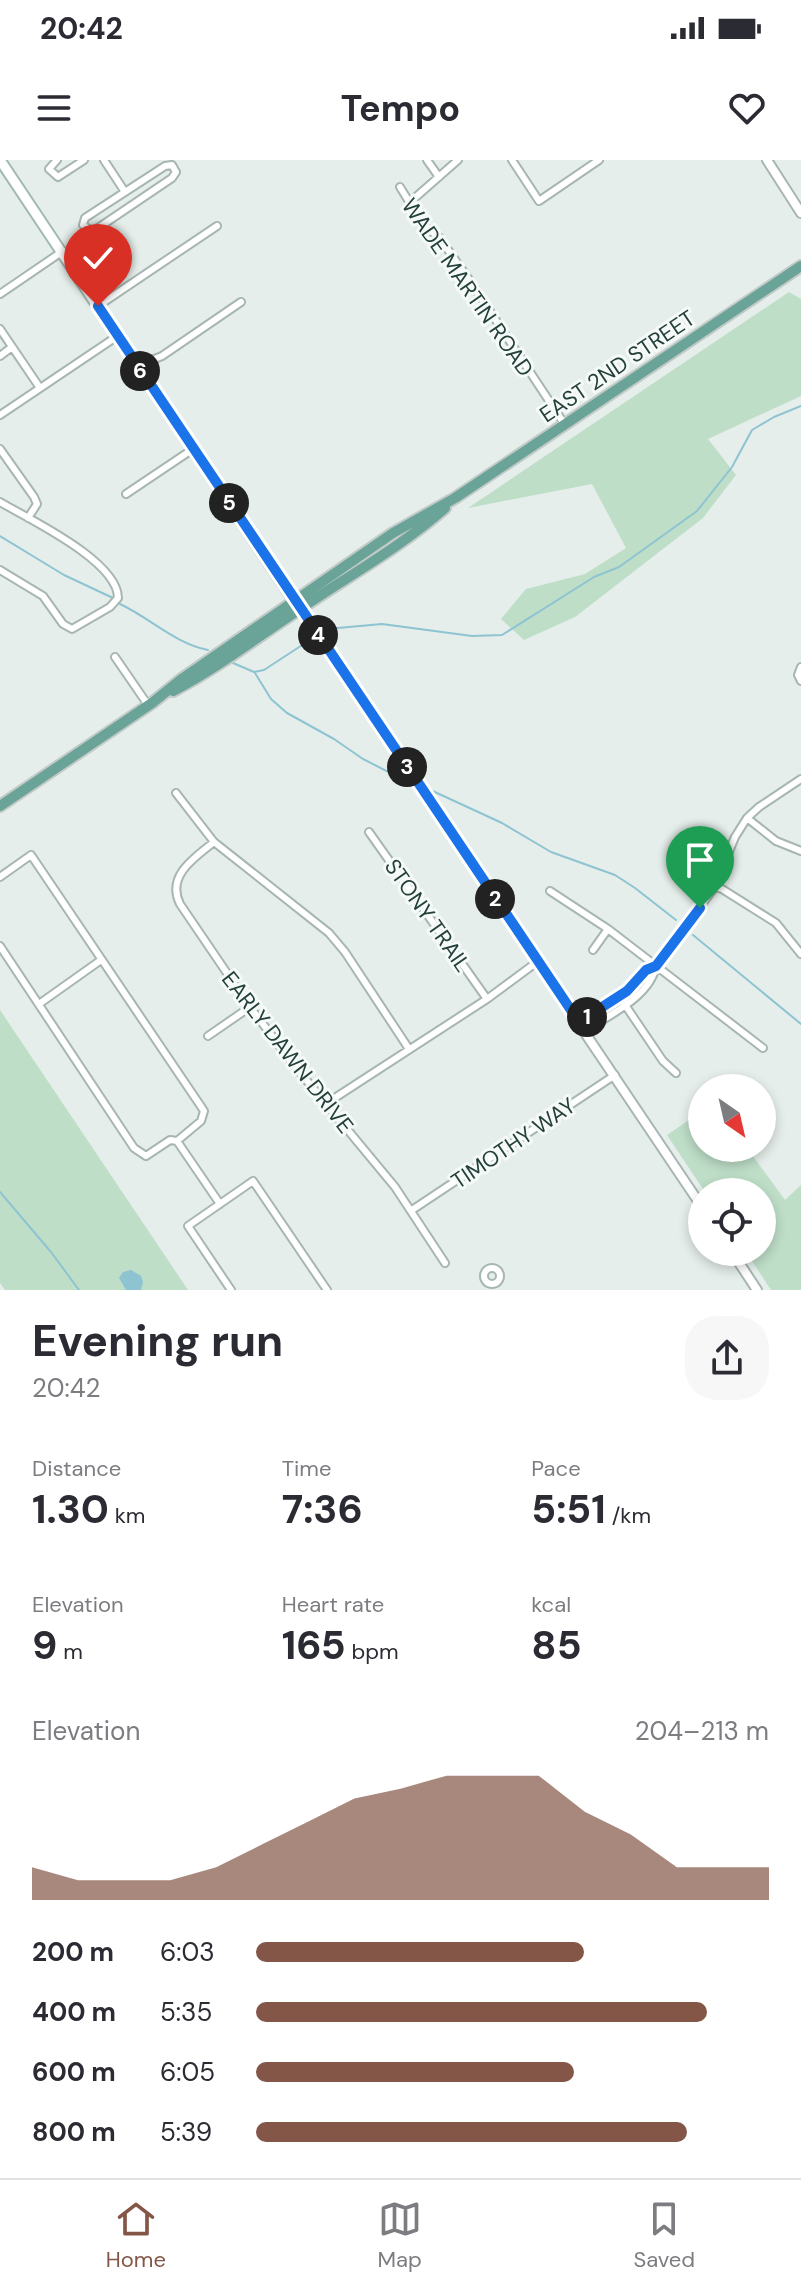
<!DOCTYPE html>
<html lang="en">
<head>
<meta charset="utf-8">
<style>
  :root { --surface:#fff; --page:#f7f7f7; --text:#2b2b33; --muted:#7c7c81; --line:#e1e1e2; --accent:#845647 }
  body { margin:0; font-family:"DM Sans",sans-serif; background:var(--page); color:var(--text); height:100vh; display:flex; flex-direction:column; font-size:30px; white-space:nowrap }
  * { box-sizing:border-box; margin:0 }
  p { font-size:26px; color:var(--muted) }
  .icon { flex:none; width:44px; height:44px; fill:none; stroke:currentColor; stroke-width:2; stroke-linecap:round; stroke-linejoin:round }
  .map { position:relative; height:1130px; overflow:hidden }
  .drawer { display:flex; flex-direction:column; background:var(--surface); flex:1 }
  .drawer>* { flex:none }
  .needle { width:52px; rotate:146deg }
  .fabs { position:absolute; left:688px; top:914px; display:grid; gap:16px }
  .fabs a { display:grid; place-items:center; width:88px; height:88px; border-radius:50%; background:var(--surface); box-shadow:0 4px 12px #0003; font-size:40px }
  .pin { position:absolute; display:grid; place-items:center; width:68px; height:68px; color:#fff; margin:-82px -34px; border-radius:50% 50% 50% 0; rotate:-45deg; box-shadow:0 0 8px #0007 }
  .pin .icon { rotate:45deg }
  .km { position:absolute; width:40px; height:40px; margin:-20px; border-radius:50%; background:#222; color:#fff; font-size:22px; line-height:40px; text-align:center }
  .round { display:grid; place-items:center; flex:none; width:84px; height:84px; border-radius:32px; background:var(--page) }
  .summary { display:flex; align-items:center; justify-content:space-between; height:136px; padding:0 32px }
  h1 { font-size:44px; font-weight:700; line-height:60px }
  .stats { display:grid; grid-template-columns:repeat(3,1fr); gap:12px; height:136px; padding:8px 32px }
  .stats div { display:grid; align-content:center }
  .stats b { font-size:40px; font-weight:700 }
  .stats small { font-size:22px; font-weight:400 }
  .stats p { font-size:22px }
  .chart { height:224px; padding:16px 32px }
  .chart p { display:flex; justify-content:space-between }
  .chart svg { width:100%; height:144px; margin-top:8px; fill:var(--accent); opacity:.7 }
  ul { padding:0 32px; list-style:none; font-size:26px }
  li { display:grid; grid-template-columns:128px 96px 1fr; align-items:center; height:60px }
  li i { height:20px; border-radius:10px; background:var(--accent) }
  .status { display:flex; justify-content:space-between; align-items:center; height:56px; padding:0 40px; background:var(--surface); direction:ltr }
  .status svg { height:22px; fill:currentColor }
  header { display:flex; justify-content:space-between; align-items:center; height:104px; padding:0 32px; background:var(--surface); font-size:36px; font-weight:700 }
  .tabs { display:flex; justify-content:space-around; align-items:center; height:112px; border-top:2px solid var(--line); background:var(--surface); font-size:22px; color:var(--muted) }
  .tabs a { display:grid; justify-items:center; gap:4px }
  .tabs .selected { color:var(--accent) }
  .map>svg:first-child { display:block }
</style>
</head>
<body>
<div class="status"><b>20:42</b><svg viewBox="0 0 49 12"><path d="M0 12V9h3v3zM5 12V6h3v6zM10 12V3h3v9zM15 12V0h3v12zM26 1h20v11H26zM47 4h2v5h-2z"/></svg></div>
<header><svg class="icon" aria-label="menu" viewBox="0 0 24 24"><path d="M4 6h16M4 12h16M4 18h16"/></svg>Tempo<svg class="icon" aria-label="heart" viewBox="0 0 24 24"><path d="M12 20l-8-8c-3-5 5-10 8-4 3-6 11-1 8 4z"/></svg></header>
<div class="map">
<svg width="801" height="1130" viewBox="0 0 801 1130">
  <rect width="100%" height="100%" fill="#e5eeea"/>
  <path fill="#bedec8" d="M 789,132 L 801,139 L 801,236 L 708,279 L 736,315 L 703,358 L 575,457 L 524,480 L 501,459 L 526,429 L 585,414 L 626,388 L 592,324 L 468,348 Z
    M 0,850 L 188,1130 L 5,1130 L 0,1123 Z
    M 702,951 L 702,988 L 747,988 L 785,1040 L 801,1025 L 801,1130 L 771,1130 L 746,1092 L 762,1092 L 762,1032 L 705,1032 L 667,975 Z"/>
  <path fill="#8ec4d2" d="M 131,1110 L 141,1116 L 143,1122 L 141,1130 L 126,1130 L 119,1118 L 123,1112 Z"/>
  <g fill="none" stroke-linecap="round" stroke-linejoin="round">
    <path stroke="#8ec4d2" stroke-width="2" d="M 0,376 L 64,415 L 113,438
      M 120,444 C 150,458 176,484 208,490
      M 321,473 L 327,469 L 382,464 L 472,476 L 502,475 L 594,417 L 619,407 L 697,351 L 732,307 L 752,270 L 774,257 L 801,246
      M 233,503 L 254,512 L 264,510 L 316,476
      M 255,513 L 271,539 L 287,553 L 334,579 L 363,599 L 412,624
      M 424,627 L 502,663 L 551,692 L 615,715 L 635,728 L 676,760
      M 693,775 L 801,864
      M 0,1032 L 51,1092 L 79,1130"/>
    <defs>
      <path id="minor" d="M 57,0 L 49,9 L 58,17 L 84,0
        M 104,0 L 125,32
        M 427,0 L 439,17
        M 512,0 L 539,41 L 599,0
        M 172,5 L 176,12 L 172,18 L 98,68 L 91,71 L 83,65 L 85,58 L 165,6 Z
        M 400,27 L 424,66 L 439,77 L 470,121 L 565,265
        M 417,36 L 458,0
        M 0,134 L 63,91
        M 98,146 L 217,66
        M 0,169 L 40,228
        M 0,196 L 12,187
        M 137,206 L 162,196 L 241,142
        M 0,255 L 116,177
        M 0,289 L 34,337 L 37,344 L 28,358
        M 126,334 L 193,289
        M 0,342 C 29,359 118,401 118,438 L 110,447 L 72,469 L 63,464 L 43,436 L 0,410
        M 115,497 L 148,545
        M 801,507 L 798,515 L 801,521
        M 176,633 L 214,682 L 329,773 L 345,792 L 409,889
        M 747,658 L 776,681 L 801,691
        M 369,672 L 487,839
        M 214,682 C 194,698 166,716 180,744 L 250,847 L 298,910 L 395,1027 L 445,1103
        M 680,701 L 688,713 L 702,723 L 722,729 L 776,763 L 801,794
        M 0,717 L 31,695 L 200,945 L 204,951 L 201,961 L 177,981
        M 550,731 L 608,769 L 763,888
        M 0,786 L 134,988 L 146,996 L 170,980 L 177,981 L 220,1044
        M 593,790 L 608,769
        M 619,836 L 663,901 L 676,913
        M 39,844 L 101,800
        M 579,862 L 627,831 L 646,810 L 656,806
        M 585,871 C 609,855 650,837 656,806 L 714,728 L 735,677 L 747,658 L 759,647 L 801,619
        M 208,876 L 250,847
        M 327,943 L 487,839 L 537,802
        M 412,1050 L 615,915
        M484 1116a8 8 0 1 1 16 0a8 8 0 1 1-16 0Z
        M 231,1130 L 188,1066 L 253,1021 L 327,1130"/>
      <path id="tertiary" d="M 767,0 L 801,53
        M 300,449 L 702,1047
        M 732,1092 L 757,1130"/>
      <path id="secondary" d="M 0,0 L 294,441"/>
      <path id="primary" d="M 173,531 C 219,507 260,475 303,447 C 350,415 402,386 445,348
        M 0,646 L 152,543 L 183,518 L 393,373 L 455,338 L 801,106"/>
    </defs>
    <use href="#minor" stroke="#a7b6b2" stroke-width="10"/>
    <use href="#tertiary" stroke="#a7b6b2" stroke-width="12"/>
    <use href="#secondary" stroke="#a3bab3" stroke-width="13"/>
    <use href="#primary" stroke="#c2cac8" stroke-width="14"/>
    <use href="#minor" stroke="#fff" stroke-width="6"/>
    <use href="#tertiary" stroke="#fff" stroke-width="8"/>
    <use href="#secondary" stroke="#fff" stroke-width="9"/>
    <use href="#primary" stroke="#6aa397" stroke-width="10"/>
  </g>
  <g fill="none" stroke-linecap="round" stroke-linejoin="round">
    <defs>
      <path id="route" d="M 98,146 L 579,862 L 627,831 L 646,810 L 656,806 L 700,748"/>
    </defs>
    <use href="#route" stroke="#fff" stroke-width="16"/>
    <use href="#route" stroke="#1a73e8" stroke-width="10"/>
  </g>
  <g text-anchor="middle" stroke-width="6" stroke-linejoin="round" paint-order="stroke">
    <g font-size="22" fill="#24403a" stroke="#f5faf8">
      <text transform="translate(468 127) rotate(55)" y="8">WADE MARTIN ROAD</text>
      <text transform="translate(617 206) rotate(-34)" y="8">EAST 2ND STREET</text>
      <text transform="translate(428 755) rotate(55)" y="8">STONY TRAIL</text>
      <text transform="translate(288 892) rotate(52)" y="8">EARLY DAWN DRIVE</text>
      <text transform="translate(513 983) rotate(-34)" y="8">TIMOTHY WAY</text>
    </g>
  </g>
</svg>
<div class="fabs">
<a><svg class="needle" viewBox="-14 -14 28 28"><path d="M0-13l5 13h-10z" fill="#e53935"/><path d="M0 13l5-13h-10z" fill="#7c7c81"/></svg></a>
<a><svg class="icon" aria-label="locate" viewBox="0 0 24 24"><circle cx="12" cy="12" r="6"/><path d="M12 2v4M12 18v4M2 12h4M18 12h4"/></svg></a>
</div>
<div class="pin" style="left:700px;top:748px;background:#1e9e55"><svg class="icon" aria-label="arrive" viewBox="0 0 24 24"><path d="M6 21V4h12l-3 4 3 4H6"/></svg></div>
<div class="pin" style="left:98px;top:146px;background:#d93025"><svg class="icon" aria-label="check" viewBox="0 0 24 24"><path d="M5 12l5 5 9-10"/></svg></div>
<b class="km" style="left:587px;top:857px">1</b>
<b class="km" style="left:495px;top:739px">2</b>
<b class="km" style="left:407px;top:607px">3</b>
<b class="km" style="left:318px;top:475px">4</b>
<b class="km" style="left:229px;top:343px">5</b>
<b class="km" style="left:140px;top:211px">6</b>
</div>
<section class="drawer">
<div class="summary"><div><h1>Evening run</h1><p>20:42</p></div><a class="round"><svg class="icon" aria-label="share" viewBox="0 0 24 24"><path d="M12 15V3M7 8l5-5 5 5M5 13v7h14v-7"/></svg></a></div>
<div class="stats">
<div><p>Distance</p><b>1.30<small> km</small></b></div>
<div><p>Time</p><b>7:36</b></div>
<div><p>Pace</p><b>5:51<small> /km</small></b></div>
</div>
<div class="stats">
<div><p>Elevation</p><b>9<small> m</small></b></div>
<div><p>Heart rate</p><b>165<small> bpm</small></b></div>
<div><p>kcal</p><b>85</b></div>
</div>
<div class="chart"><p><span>Elevation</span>204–213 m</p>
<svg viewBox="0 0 160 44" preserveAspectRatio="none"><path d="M0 44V34L10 38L20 38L30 38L40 34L50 27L60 20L70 13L80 10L90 6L100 6L110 6L120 17L130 24L140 34L150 34L160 34V44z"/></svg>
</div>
<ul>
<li><b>200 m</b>6:03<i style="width:64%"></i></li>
<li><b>400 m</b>5:35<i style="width:88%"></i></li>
<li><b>600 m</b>6:05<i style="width:62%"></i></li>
<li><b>800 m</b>5:39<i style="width:84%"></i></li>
</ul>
</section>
<nav class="tabs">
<a class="selected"><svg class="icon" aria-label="home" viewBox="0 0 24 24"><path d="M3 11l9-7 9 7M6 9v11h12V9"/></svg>Home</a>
<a><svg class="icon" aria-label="map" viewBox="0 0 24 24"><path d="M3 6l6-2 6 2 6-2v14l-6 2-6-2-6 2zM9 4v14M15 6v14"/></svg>Map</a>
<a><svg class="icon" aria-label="saved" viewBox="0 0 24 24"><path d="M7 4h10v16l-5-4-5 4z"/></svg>Saved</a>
</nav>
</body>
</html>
